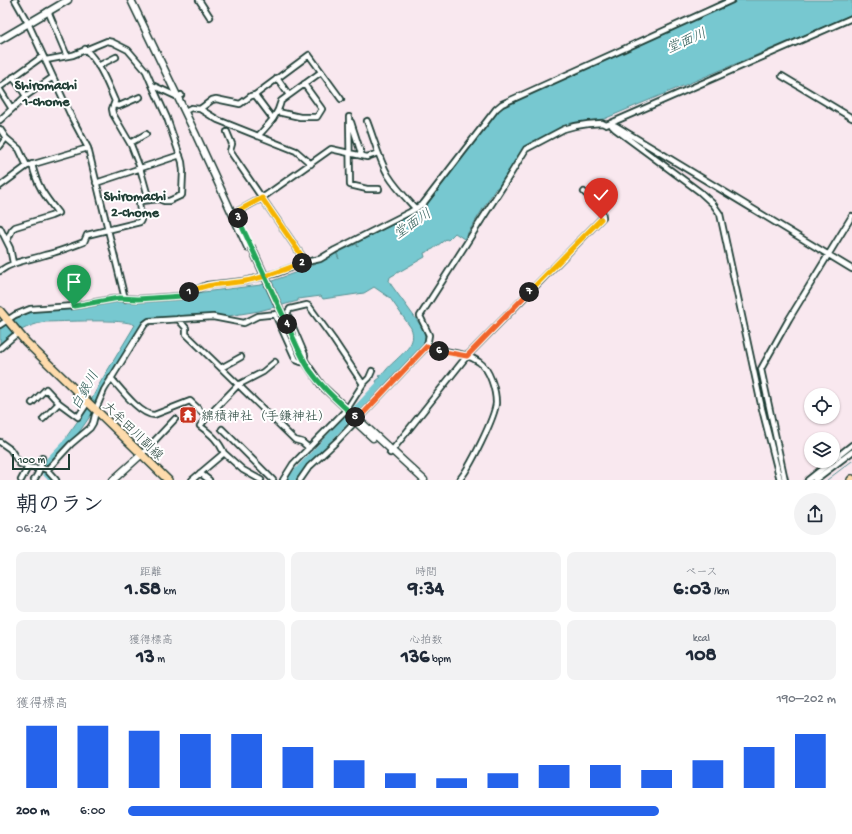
<!DOCTYPE html>
<html lang="ja">
<head>
<meta charset="utf-8">
<style>
  :root { --surface:#fff; --page:#f2f2f3; --text:#1f2937; --muted:#747a83; --accent:#2563eb }
  body { margin:0; font-family:"Gochi Hand","Klee One",sans-serif; background:var(--page); color:var(--text); height:100vh; display:flex; flex-direction:column; font-size:15px; white-space:nowrap }
  * { box-sizing:border-box; margin:0 }
  p { font-size:13px; color:var(--muted) }
  .icon { flex:none; width:22px; height:22px; fill:none; stroke:currentColor; stroke-width:2; stroke-linecap:round; stroke-linejoin:round }
  .map { position:relative; height:480px; overflow:hidden }
  .drawer { display:flex; flex-direction:column; background:var(--surface); flex:1 }
  .drawer>* { flex:none }
  .buttons { position:absolute; left:804px; top:388px; display:grid; gap:8px }
  .buttons a { display:grid; place-items:center; width:36px; height:36px; border-radius:50%; background:var(--surface); box-shadow:0 1px 3px #0004; font-size:20px }
  .scale { position:absolute; left:12px; bottom:10px; width:58px; box-sizing:border-box; padding-left:4px; border:2px solid #1f3d34; border-top:0; font-size:11px; line-height:14px; white-space:nowrap; color:#1f3d34; -webkit-text-stroke:3px #fff; paint-order:stroke }
  .pin { position:absolute; display:grid; place-items:center; width:34px; height:34px; color:#fff; margin:-41px -17px; border-radius:50% 50% 50% 0; rotate:-45deg; box-shadow:0 0 4px #0007 }
  .pin .icon { rotate:45deg }
  .km { position:absolute; width:20px; height:20px; margin:-10px; border-radius:50%; background:#222; color:#fff; font-size:11px; line-height:20px; text-align:center }
  .round { display:grid; place-items:center; flex:none; width:42px; height:42px; border-radius:21px; background:var(--page) }
  .head { display:flex; align-items:center; justify-content:space-between; height:68px; padding:0 16px }
  h1 { font-size:22px; font-weight:800; line-height:30px }
  .metrics { display:grid; grid-template-columns:repeat(3,1fr); gap:6px; height:68px; padding:4px 16px }
  .metrics div { display:grid; align-content:center; border-radius:8px; background:var(--page); text-align:center }
  .metrics b { font-size:20px; font-weight:800 }
  .metrics small { font-size:11px; font-weight:400 }
  .metrics p { font-size:11px }
  .chart { height:112px; padding:8px 16px }
  .chart p { display:flex; justify-content:space-between }
  .chart svg { width:100%; height:72px; margin-top:4px; stroke:var(--accent); stroke-width:6 }
  ul { padding:0 16px; list-style:none; font-size:13px }
  li { display:grid; grid-template-columns:64px 48px 1fr; align-items:center; height:30px }
  li i { height:10px; border-radius:5px; background:var(--accent) }
  .map>svg:first-child { display:block }
</style>
</head>
<body>
<div class="map">
<svg width="852" height="480" viewBox="0 0 852 480">
  <rect width="100%" height="100%" fill="#f9e8ef"/>
  <filter id="ink" filterUnits="userSpaceOnUse"><feTurbulence type="fractalNoise" baseFrequency=".025" numOctaves="2"/><feDisplacementMap in="SourceGraphic" scale="8" xChannelSelector="R" yChannelSelector="G"/><feConvolveMatrix kernelMatrix="1 2 1 2 8 2 1 2 1" color-interpolation-filters="sRGB"/></filter>
  <g filter="url(#ink)">
    <path fill="#77c8d0" stroke="#549092" d="M 737,0 L 852,0 L 852,15 L 604,119 L 571,123 L 525,146 L 505,177 L 506,179 L 499,189 L 496,188 L 464,239 L 455,233 L 448,240 L 446,239 L 433,249 L 424,253 L 425,257 L 390,277 L 389,281 L 392,286 L 424,330 L 425,339 L 423,345 L 383,387 L 381,386 L 379,387 L 376,384 L 377,383 L 376,381 L 381,377 L 378,376 L 382,375 C 386,370 390,365 395,361 C 405,351 417,343 411,328 L 390,298 L 374,287 L 364,293 L 323,299 L 321,296 L 298,299 L 298,301 L 259,311 L 228,316 L 209,315 L 146,319 L 97,403 L 93,412 L 73,441 L 67,438 L 67,436 L 87,408 L 100,383 L 135,325 C 125,318 60,322 44,322 C 29,325 11,334 0,345 L 0,328 L 12,320 L 31,312 L 118,300 L 183,298 L 190,296 L 195,293 L 261,285 L 297,272 L 320,262 L 336,253 L 339,259 L 337,253 L 356,244 L 358,247 L 357,243 C 382,229 410,219 431,199 L 501,107 Z"/>
    <g fill="none" stroke-linecap="round" stroke-linejoin="round">
      <path stroke="#549092" stroke-width="1" d="M 298,471 L 301,476
        M 827,480 L 852,461"/>
      <path stroke="#77c8d0" stroke-width="7" d="M 53,480 L 46,473 L 44,466 L 69,440 L 74,433
        M 291,480 L 298,471 L 384,380"/>
      <defs>
        <path id="street" d="M 15,0 L 28,23 L 72,118 L 88,148 L 125,299
          M 199,0 L 210,17
          M 48,11 L 67,56
          M 85,49 C 100,63 107,83 115,101 L 112,109 L 113,114 L 131,145 L 140,168 L 149,200
          M 98,66 L 116,57
          M 782,76 L 852,118
          M 13,77 L 26,96
          M 277,78 L 289,95
          M 152,85 L 178,97 L 181,95
          M 0,87 L 43,56
          M 0,90 L 12,109
          M 255,95 L 273,119
          M 114,105 L 119,106 L 140,97
          M 200,109 L 212,100 L 216,99 L 240,104 L 251,96 L 255,95 L 309,55 L 341,99
          M 185,111 L 191,108 L 200,109 L 218,120 L 296,151 L 311,164
          M 278,112 L 300,117 L 317,117 L 322,109 L 304,84
          M 349,117 L 350,185 L 367,189 L 379,189
          M 0,120 L 26,96 L 53,77
          M 367,121 C 374,139 379,159 388,175 C 396,188 406,198 416,209
          M 351,122 L 362,156
          M 611,123 L 612,126 L 615,129 L 700,192 L 713,204 L 720,214 L 762,409 L 780,480
          M 611,123 L 852,269
          M 0,129 L 6,138 L 19,149 L 27,166
          M 227,132 L 232,144 L 230,151 L 234,157 L 306,262
          M 258,136 C 269,124 277,117 281,101 L 321,72
          M 130,143 L 146,134
          M 0,146 L 6,138
          M 96,183 L 180,155
          M 0,186 L 27,166 L 88,148
          M 233,214 L 262,198 L 331,149 L 367,157 L 378,153
          M 0,228 L 10,248 L 13,263
          M 7,241 L 12,230 L 15,227 L 51,216 L 58,213 C 44,195 37,186 32,164
          M 0,271 C 13,261 30,260 45,255 C 58,252 71,247 84,242 L 87,235 L 140,222 L 141,220 L 139,202 L 141,201 L 159,199 L 164,201 L 169,201 L 182,195 L 183,171 L 182,162 L 167,118 L 152,85 L 146,71 L 128,50 L 112,42 L 107,41 L 73,55 L 46,60
          M 287,313 L 305,355 L 304,360
          M 275,314 L 296,360 L 301,362
          M 178,319 L 186,328 L 186,334 L 295,440 L 302,442 L 309,448
          M 0,325 L 15,315 L 30,309 L 74,306 L 119,298 L 138,299 L 182,296 L 207,285 L 245,281 L 277,273 L 306,262 L 320,259 L 335,250 L 410,212 L 423,204 L 496,109 L 502,104 L 732,0
          M 427,346 C 443,353 464,351 479,362 C 490,369 496,391 496,403 C 495,417 469,470 459,480
          M 0,348 L 14,336 L 19,334
          M 221,368 L 241,357
          M 111,378 C 120,388 140,415 154,415 L 190,401 L 207,417 L 200,426 C 211,434 219,441 224,453
          M 32,403 L 46,389 L 59,403 L 78,417 L 88,402
          M 96,409 L 104,390 L 145,324 L 149,321 L 213,317 L 244,323 L 258,316 L 287,313 L 290,309 L 307,305 L 309,306 L 333,339 L 363,384
          M 207,417 L 238,385 L 263,372 L 275,362
          M 43,419 L 59,403
          M 222,429 L 273,480
          M 0,442 L 10,449 L 20,464 L 30,468 L 42,468 L 47,470
          M 390,453 L 467,356 L 603,217 L 602,210 L 584,192
          M 142,454 L 175,419
          M 833,460 L 852,445
          M 200,473 L 209,480
          M 21,480 L 28,467
          M 34,480 C 39,473 41,467 42,458
          M 56,480 L 47,470 L 71,444 L 90,428 L 93,423 L 95,415 L 98,412
          M 192,480 L 224,453 L 243,470 L 261,480
          M 283,480 L 293,464 L 347,409 L 363,384 L 369,378 L 372,371
          M 300,480 L 309,467 L 337,441 L 427,346 L 429,335 L 420,316 L 505,183 L 526,149 L 564,129 L 575,126 L 588,124 L 602,123 L 606,125 L 611,123 L 852,18
          M 785,480 L 761,369 L 789,319 L 852,216
          M 808,480 L 832,461
          M 815,480 L 852,452"/>
        <path id="secondary" d="M 131,0 L 196,135 L 248,248
          M 0,40 L 68,0
          M 293,338 L 304,360 L 322,386 L 424,480
          M 358,424 L 373,438
          M 113,480 L 142,454"/>
        <path id="primary" d="M 0,311 L 26,342 L 168,480
          M 851,480 L 852,479"/>
      </defs>
      <use href="#street" stroke="#1f3d34" stroke-width="8"/>
      <use href="#secondary" stroke="#1f3d34" stroke-width="9"/>
      <use href="#primary" stroke="#1f3d34" stroke-width="10"/>
      <use href="#street" stroke="#fff" stroke-width="4.5"/>
      <use href="#secondary" stroke="#fff" stroke-width="6"/>
      <use href="#primary" stroke="#fedbac" stroke-width="7"/>
      <defs>
        <path id="secondary-bridge" d="M 251,246 L 293,338"/>
      </defs>
      <use href="#secondary-bridge" stroke="#1f3d34" stroke-width="9" stroke-linecap="butt"/>
      <use href="#secondary-bridge" stroke="#fff" stroke-width="6"/>
    </g>
  </g>
  <g fill="none" stroke-linecap="round" stroke-linejoin="round" filter="url(#ink)">
    <defs>
      <path id="split-1" d="M 74,306 L 119,298 L 138,299 L 182,296 L 189,292"/>
      <path id="split-2" d="M 189,292 C 211,282 223,285 245,281 C 264,278 283,270 302,263"/>
      <path id="split-3" d="M 238,218 L 236,212 L 262,198 L 306,262 L 302,263"/>
      <path id="split-4" d="M 238,218 L 287,324"/>
      <path id="split-5" d="M 287,324 C 294,339 300,355 309,369 C 322,388 339,402 355,417"/>
      <path id="split-6" d="M 355,417 L 358,419 L 427,346 L 439,351"/>
      <path id="split-7" d="M 439,351 L 467,356 L 529,292"/>
      <path id="split-8" d="M 529,292 L 601,219"/>
    </defs>
    <use href="#split-1" stroke="#fff" stroke-width="8"/>
    <use href="#split-2" stroke="#fff" stroke-width="8"/>
    <use href="#split-3" stroke="#fff" stroke-width="8"/>
    <use href="#split-4" stroke="#fff" stroke-width="8"/>
    <use href="#split-5" stroke="#fff" stroke-width="8"/>
    <use href="#split-6" stroke="#fff" stroke-width="8"/>
    <use href="#split-7" stroke="#fff" stroke-width="8"/>
    <use href="#split-8" stroke="#fff" stroke-width="8"/>
    <use href="#split-1" stroke="#22a559" stroke-width="5"/>
    <use href="#split-2" stroke="#f5b400" stroke-width="5"/>
    <use href="#split-3" stroke="#f5b400" stroke-width="5"/>
    <use href="#split-4" stroke="#22a559" stroke-width="5"/>
    <use href="#split-5" stroke="#22a559" stroke-width="5"/>
    <use href="#split-6" stroke="#f0652b" stroke-width="5"/>
    <use href="#split-7" stroke="#f0652b" stroke-width="5"/>
    <use href="#split-8" stroke="#f5b400" stroke-width="5"/>
  </g>
  <defs>
    <symbol id="temple-square" viewBox="-11 -11 22 22"><rect x="-9" y="-9" width="18" height="18" rx="4" fill="#c8321e" stroke="#fff"/><path d="M0-6L5-2H3V0L6.5 2.5H4V6H1.5V3h-3V6H-4V2.5H-6.5L-3 0V-2H-5Z" fill="#fff"/></symbol>
  </defs>
  <g fill-rule="evenodd">
    <use href="#temple-square" x="178" y="405" width="20" height="20"/>
  </g>
  <g text-anchor="middle" stroke-width="4" stroke-linejoin="round" paint-order="stroke">
    <g font-size="13" fill="#1f3d34" stroke="#fff" text-anchor="start">
      <text x="201" y="420">綿積神社（手鎌神社）</text>
    </g>
    <g font-size="13" fill="#1f3d34" stroke="#fff">
      <text transform="translate(134 430) rotate(44)" y="5">大牟田川副線</text>
    </g>
    <g font-size="14" font-style="italic" fill="#35605b" stroke="#fff">
      <text transform="translate(686 40) rotate(-24)" y="5">堂面川</text>
      <text transform="translate(412 223) rotate(-34)" y="5">堂面川</text>
      <text transform="translate(84 390) rotate(-61)" y="5">白銀川</text>
    </g>
    <g font-size="14" font-weight="bold" fill="#1f3d34" stroke="#fff">
      <text x="46" y="89">Shiromachi<tspan x="46" dy="16">1-chome</tspan></text>
      <text x="135" y="200">Shiromachi<tspan x="135" dy="16">2-chome</tspan></text>
    </g>
  </g>
</svg>
<div class="buttons">
<a><svg class="icon" aria-label="locate" viewBox="0 0 24 24"><circle cx="12" cy="12" r="6"/><path d="M12 2v4M12 18v4M2 12h4M18 12h4"/></svg></a>
<a><svg class="icon" aria-label="layers" viewBox="0 0 24 24"><path d="M12 4l9 5-9 5-9-5zM3 14l9 5 9-5"/></svg></a>
</div>
<div class="scale">100 m</div>
<div class="pin" style="left:74px;top:306px;background:#1e9e55"><svg class="icon" aria-label="arrive" viewBox="0 0 24 24"><path d="M6 21V4h12l-3 4 3 4H6"/></svg></div>
<div class="pin" style="left:601px;top:219px;background:#d93025"><svg class="icon" aria-label="check" viewBox="0 0 24 24"><path d="M5 12l5 5 9-10"/></svg></div>
<b class="km" style="left:189px;top:292px">1</b>
<b class="km" style="left:302px;top:263px">2</b>
<b class="km" style="left:238px;top:218px">3</b>
<b class="km" style="left:287px;top:324px">4</b>
<b class="km" style="left:355px;top:417px">5</b>
<b class="km" style="left:439px;top:351px">6</b>
<b class="km" style="left:529px;top:292px">7</b>
</div>
<section class="drawer">
<div class="head"><div><h1>朝のラン</h1><p>06:24</p></div><a class="round"><svg class="icon" aria-label="share" viewBox="0 0 24 24"><path d="M12 15V3M7 8l5-5 5 5M5 13v7h14v-7"/></svg></a></div>
<div class="metrics">
<div><p>距離</p><b>1.58<small> km</small></b></div>
<div><p>時間</p><b>9:34</b></div>
<div><p>ペース</p><b>6:03<small> /km</small></b></div>
</div>
<div class="metrics">
<div><p>獲得標高</p><b>13<small> m</small></b></div>
<div><p>心拍数</p><b>136<small> bpm</small></b></div>
<div><p>kcal</p><b>108</b></div>
</div>
<div class="chart"><p><span>獲得標高</span>190–202 m</p>
<svg viewBox="0 0 160 44" preserveAspectRatio="none"><path d="M5 44V6M15 44V6M25 44V9M35 44V11M45 44V11M55 44V19M65 44V27M75 44V35M85 44V38M95 44V35M105 44V30M115 44V30M125 44V33M135 44V27M145 44V19M155 44V11"/></svg>
</div>
<ul>
<li><b>200 m</b>6:00<i style="width:75%"></i></li>
</ul>
</section>
</body>
</html>
